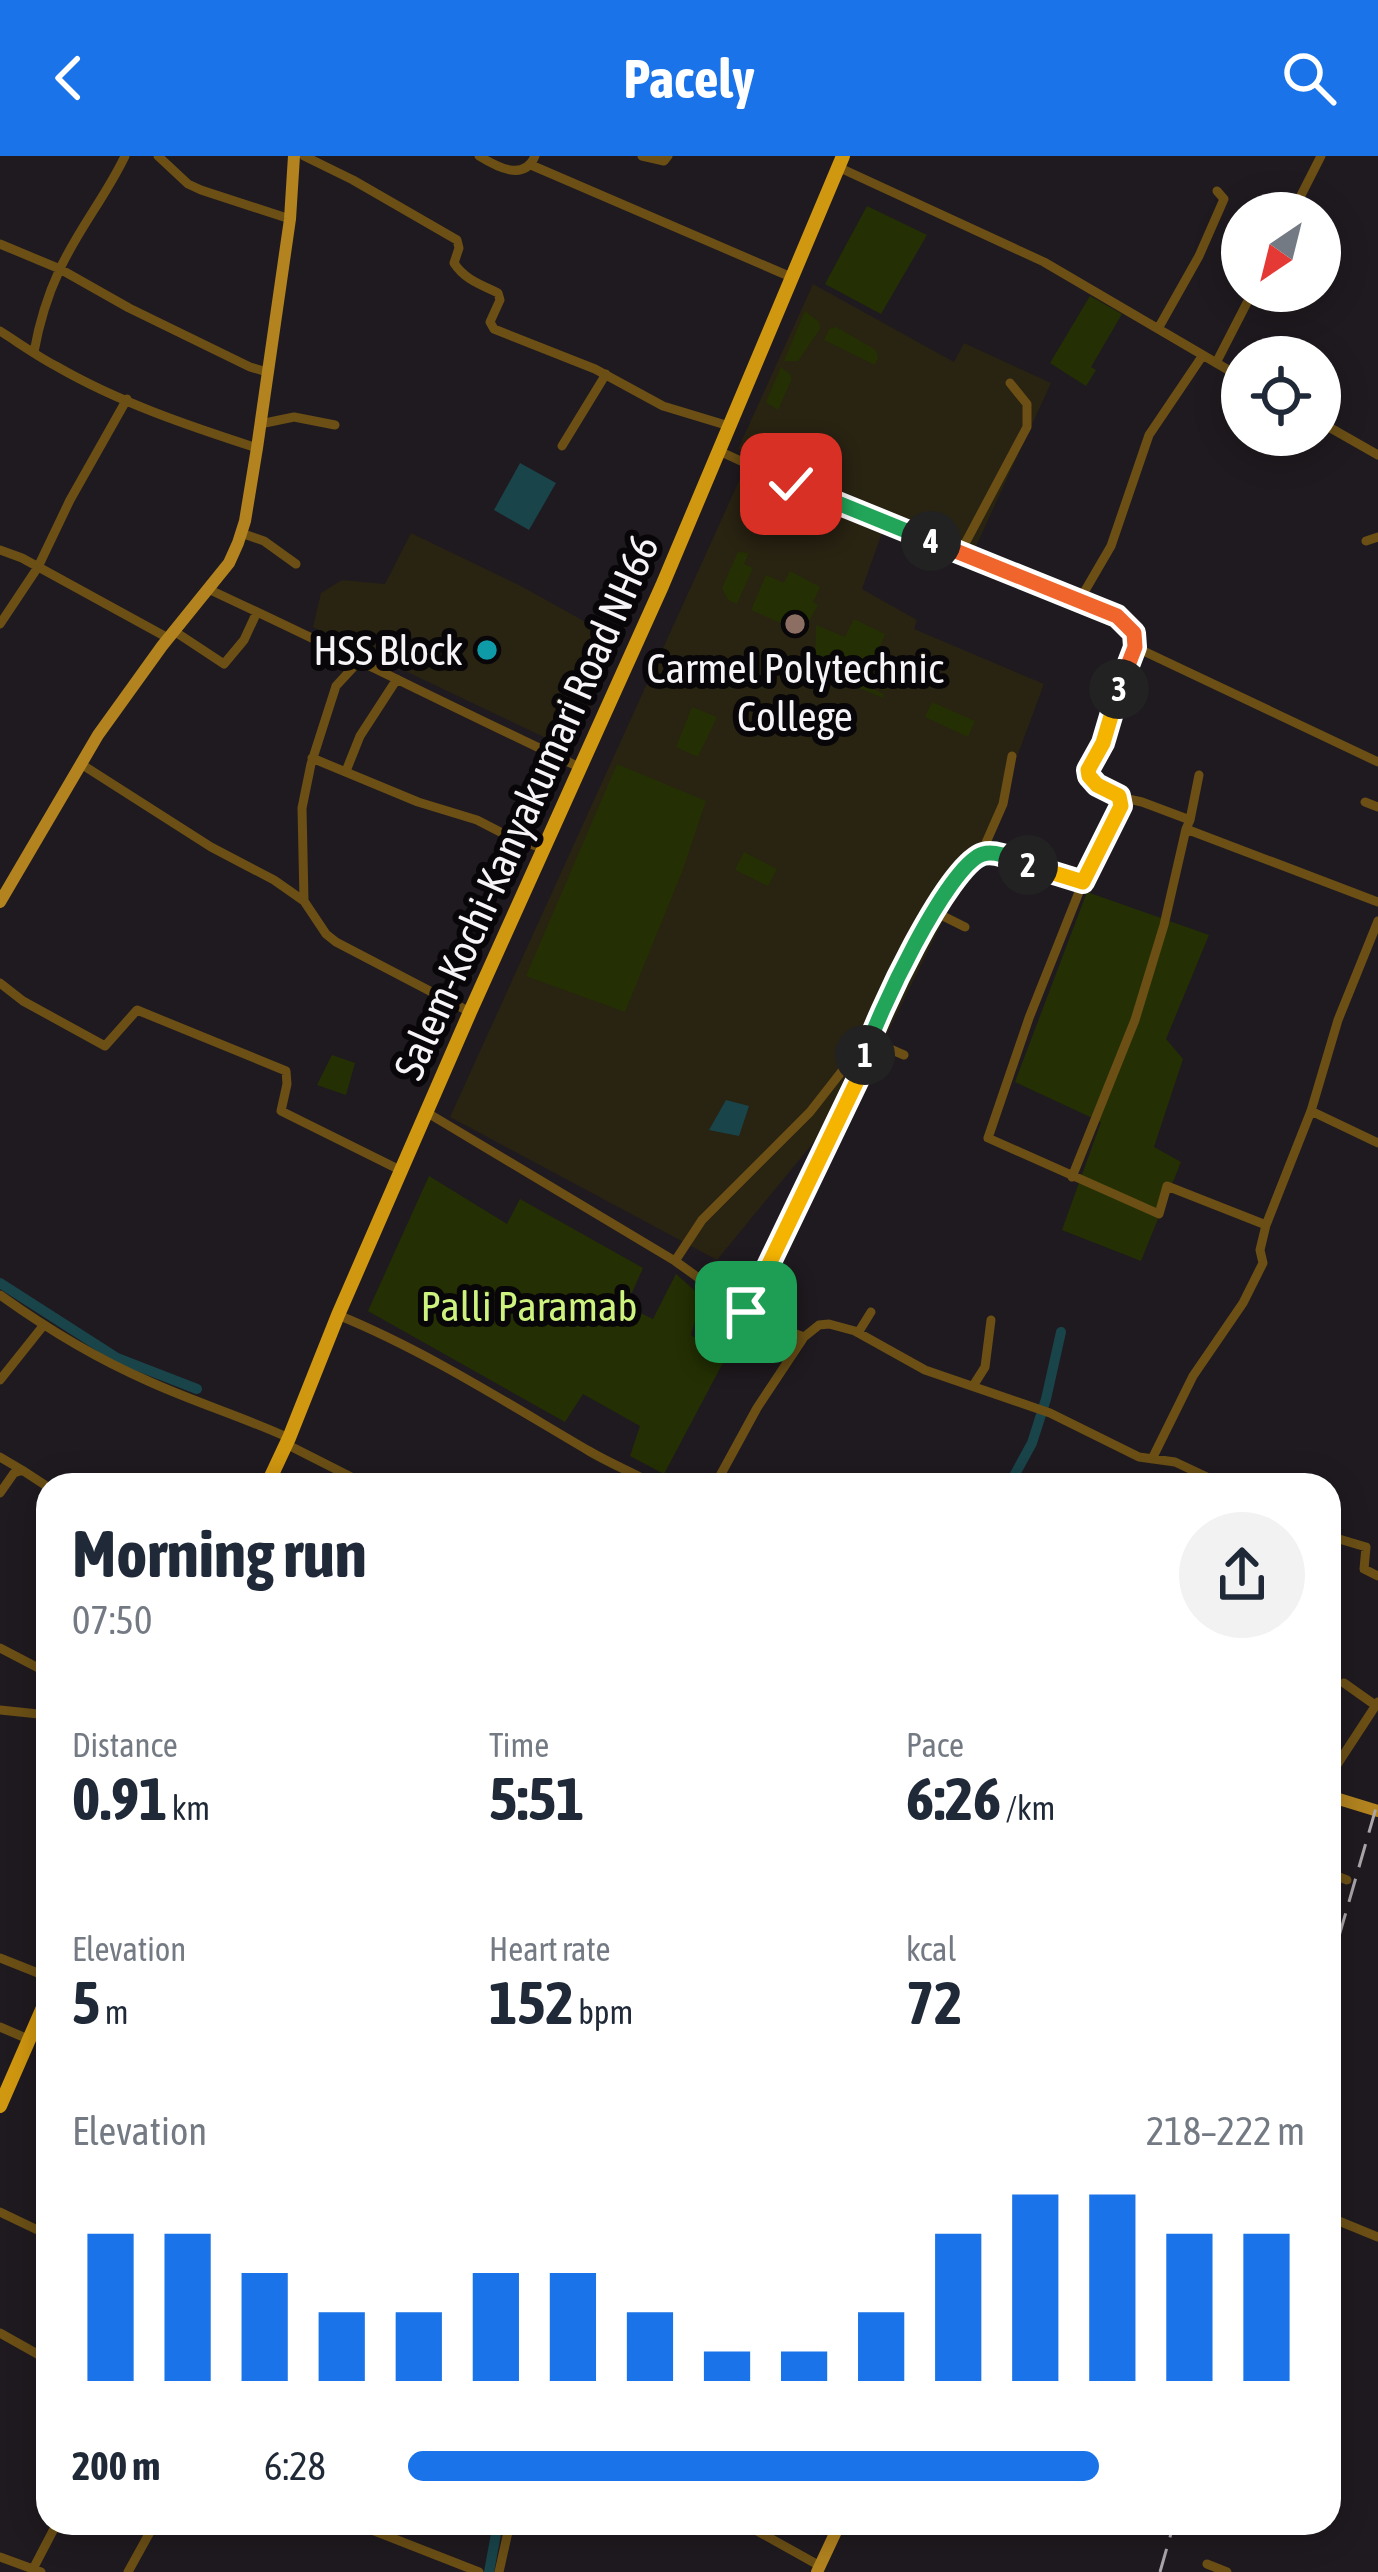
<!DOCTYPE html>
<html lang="en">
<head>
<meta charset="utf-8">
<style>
  :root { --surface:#fff; --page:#f2f2f3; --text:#1f2937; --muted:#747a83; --accent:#1a73e8 }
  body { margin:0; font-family:"Asap Condensed",sans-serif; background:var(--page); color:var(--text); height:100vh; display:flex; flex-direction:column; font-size:45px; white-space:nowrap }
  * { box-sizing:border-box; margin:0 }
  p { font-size:39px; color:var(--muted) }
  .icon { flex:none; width:66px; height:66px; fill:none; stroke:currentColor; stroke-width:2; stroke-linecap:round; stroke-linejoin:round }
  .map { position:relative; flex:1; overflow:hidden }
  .side { position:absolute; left:36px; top:1317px; width:1305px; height:1062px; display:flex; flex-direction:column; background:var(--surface); border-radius:36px; box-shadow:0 6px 30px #0003 }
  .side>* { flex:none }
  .needle { width:78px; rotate:215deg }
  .controls { position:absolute; left:1221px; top:36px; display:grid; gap:24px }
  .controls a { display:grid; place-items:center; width:120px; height:120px; border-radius:50%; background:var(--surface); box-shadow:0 6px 30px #0003; font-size:60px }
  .pin { position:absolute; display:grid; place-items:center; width:102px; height:102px; color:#fff; margin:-51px; border-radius:24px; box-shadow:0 6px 18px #0006 }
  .km { position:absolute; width:60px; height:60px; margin:-30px; border-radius:50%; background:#222; color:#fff; font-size:33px; line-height:60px; text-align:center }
  .round { display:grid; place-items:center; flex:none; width:126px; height:126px; border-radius:63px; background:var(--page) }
  .overview { display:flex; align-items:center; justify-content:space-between; height:204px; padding:0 36px }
  h1 { font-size:66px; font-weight:700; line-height:90px }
  .metrics { display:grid; grid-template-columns:repeat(3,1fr); gap:18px; height:204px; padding:12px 36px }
  .metrics div { display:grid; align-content:center }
  .metrics b { font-size:60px; font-weight:700 }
  .metrics small { font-size:33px; font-weight:400 }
  .metrics p { font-size:33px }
  .chart { height:336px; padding:24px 36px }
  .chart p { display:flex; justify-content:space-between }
  .chart svg { width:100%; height:216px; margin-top:12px; stroke:var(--accent); stroke-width:6 }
  ul { padding:0 36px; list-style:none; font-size:39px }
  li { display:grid; grid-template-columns:192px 144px 1fr; align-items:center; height:90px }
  li i { height:30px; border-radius:15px; background:var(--accent) }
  header { display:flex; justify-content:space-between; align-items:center; height:156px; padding:0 36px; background:var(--accent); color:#fff; font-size:54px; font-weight:700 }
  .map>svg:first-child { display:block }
</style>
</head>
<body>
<header><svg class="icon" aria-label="back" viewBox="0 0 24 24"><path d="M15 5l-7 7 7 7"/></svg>Pacely<svg class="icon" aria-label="search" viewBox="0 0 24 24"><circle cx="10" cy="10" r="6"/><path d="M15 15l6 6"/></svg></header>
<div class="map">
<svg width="1378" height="2416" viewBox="0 0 1378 2416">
  <rect width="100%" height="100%" fill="#1f1a1f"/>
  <path fill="#292312" d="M 813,128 L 954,206 L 964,187 L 1051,227 L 971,401 L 738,293 Z
    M 744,314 L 882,377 L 862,433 L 917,464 L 914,473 L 1044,528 L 995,660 L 863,926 L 717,1104 L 450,961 Z
    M 411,377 L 519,429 L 618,484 L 571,594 L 313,471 L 321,437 L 342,424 L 385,428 Z"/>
  <path fill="#243003" d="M 867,50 L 927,79 L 881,158 L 825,128 Z
    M 1090,140 L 1122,158 L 1091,211 L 1096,214 L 1086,230 L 1050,207 Z
    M 805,155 L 819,166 L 820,173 L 798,205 L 784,205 Z
    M 836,171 L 876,194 L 878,202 L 875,209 L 824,184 L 829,173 Z
    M 781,211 L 791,219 L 791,225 L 778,254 L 766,246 Z
    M 738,396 L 749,397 L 744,408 L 753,412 L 737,448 L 728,444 L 722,432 Z
    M 790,415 L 820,431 L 813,446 L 818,449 L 808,467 L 790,459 L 785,469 L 751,454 L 766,419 L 784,427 Z
    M 854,463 L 885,478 L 877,499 L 895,506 L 885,535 L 867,528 L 866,530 L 884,538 L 883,542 L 815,514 L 816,469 L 845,481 Z
    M 932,546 L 975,565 L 968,581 L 925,561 Z
    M 692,551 L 717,561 L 698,601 L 676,591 Z
    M 617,608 L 706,645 L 682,716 L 625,856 L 526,820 Z
    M 744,696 L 777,713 L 768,730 L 735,714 Z
    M 1087,736 L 1209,779 L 1166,883 L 1183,903 L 1154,991 L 1181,1006 L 1141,1105 L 1062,1074 L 1101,966 L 1015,926 Z
    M 332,899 L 355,907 L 346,939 L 317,929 Z
    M 429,1020 L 507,1068 L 520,1043 L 643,1112 L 626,1150 L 653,1163 L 676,1118 L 702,1141 L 691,1179 L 725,1203 L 664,1318 L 630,1300 L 640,1270 L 583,1238 L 565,1266 L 368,1155 Z"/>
  <path fill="#19444a" d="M 520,307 L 556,327 L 529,374 L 494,354 Z
    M 726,944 L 749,950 L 739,980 L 709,974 Z"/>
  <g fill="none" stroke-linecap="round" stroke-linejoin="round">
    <path stroke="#19444a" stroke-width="10" d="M 0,1127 L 117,1202 L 197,1233
      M 1009,1329 L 1032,1287 L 1046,1243 L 1061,1176
      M 489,2416 L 498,2367"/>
    <path stroke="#6b4f15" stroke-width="9" d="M 158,0 L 188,28 L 201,34 L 290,63
      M 304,0 L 353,24 L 457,84 L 459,92 L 454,107 C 465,124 482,129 498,137 L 500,144 L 490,166 L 494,173 L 595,213 L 663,250 L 729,270
      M 479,0 C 497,11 524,26 535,0
      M 642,0 L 664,5 L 668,0
      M 531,9 L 791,121
      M 838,11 L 1044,106 L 1242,222
      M 1292,57 L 1321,0
      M 0,88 L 60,113 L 129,152 L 250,211 L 267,216
      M 1159,171 L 1199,100 L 1224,43 L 1217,35
      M 0,175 C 19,187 37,200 56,210 C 118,246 189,270 257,292
      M 34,196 C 39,168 47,141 59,115 C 77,75 106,40 125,0
      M 1216,207 L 1253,135
      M 1320,266 L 1378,299
      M 260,268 L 294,261 L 335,269
      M 562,290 L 606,218
      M 719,295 L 791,328 L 1117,460 L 1134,477 L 1135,491
      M 241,377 L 264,385 L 296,408
      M 1366,385 L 1378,381
      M 0,394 L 22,402 L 168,482
      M 960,397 L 1027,271 L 1027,248 L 1010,227
      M 208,433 C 333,491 456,553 581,612
      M 1079,445 L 1111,390 L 1149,279 L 1203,199
      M 0,468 L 38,411 L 70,344 L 127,243
      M 174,475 L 224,508 L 244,484 L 257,456
      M 312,602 L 418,646 L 477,664 L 506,679 L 544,693
      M 81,608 L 211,691 L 274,724 L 304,745 L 326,778 L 336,786 L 470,856
      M 346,615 L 360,580 L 397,523
      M 1119,641 L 1142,646 L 1190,664 L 1186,673 L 1378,746
      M 1365,646 L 1378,651
      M 1190,664 L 1199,619
      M 981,698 L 1003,648 L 1012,600
      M 1083,726 L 1029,862 L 988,982 L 1159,1058 L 1167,1030 L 1266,1069
      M 304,745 L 302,652 L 311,608 L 336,530 L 360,504
      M 935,756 L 965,771
      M 0,827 L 23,845 L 105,890 L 137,854 L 286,915 L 287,928 L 281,955 L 402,1015
      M 871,878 L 876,887 L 904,899
      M 1311,955 L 1378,987
      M 426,956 L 675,1105 L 756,1163 L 804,1181
      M 1072,1021 L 1135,864 L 1164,769 L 1186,673
      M 675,1105 L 702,1064 L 810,956 L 871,878 L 901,814 L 942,743 L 973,703 L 990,696 L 1083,726 L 1121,650 C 1119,633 1101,633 1091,623 L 1089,613 L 1103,587 L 1123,516 L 1135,491 L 1378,606
      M 0,1139 C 46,1172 95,1202 148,1225 C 194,1246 243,1261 289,1282
      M 745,1156 L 858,923 L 869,883
      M 338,1159 C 426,1195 507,1247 589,1295 C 611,1308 634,1317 655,1329
      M 858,1177 L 871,1156
      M 0,1224 L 43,1170
      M 973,1230 L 985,1211 L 991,1164
      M 286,1288 L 367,1329
      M 0,1301 L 22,1314
      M 1152,1303 L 1193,1220 L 1243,1147 L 1263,1107 L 1260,1094 L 1266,1069 L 1311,955 L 1338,864 L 1378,765
      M 715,1329 L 757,1252 L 804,1181 L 819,1169 L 829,1168 L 855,1175 L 925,1214 L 1050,1257 L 1139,1301 L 1175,1306 L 1224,1329
      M 0,1337 L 14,1317 L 22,1314 L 48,1331
      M 1329,1380 L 1366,1391 L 1364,1413 L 1378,1420
      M 0,1492 L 48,1517
      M 1344,1527 L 1375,1549
      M 0,1554 L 48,1559
      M 1329,1621 L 1378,1546
      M 1329,1717 L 1347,1724
      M 0,1802 L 48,1821
      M 0,1871 L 28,1883
      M 0,2056 L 48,2079
      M 1329,2061 L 1378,2081
      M 0,2177 L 48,2204
      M 354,2367 L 479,2416
      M 743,2367 L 820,2410
      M 0,2401 L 41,2416
      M 1207,2408 L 1227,2416
      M 33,2413 L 57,2367
      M 128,2416 L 155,2367
      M 499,2416 L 510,2367"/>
    <path stroke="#b2831f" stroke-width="12" d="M 0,746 L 98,579 L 162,490 L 229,407 L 238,387 L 245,365 L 257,292 L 290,63 L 294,0
      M 1329,1640 L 1378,1655
      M 817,2416 L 840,2367"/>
    <path stroke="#d09710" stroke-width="14" d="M 267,1329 L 289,1282 L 338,1159 L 470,856 L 662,430 L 843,0
      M 0,1950 L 48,1840"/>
    <path stroke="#aaa6aa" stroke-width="3" stroke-dasharray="24 12" stroke-linecap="butt" d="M 1329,1815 L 1378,1645
      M 1160,2416 L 1174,2367"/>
  </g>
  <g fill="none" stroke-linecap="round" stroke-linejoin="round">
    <defs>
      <path id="split-1" d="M 746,1156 L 858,923 L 865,899"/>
      <path id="split-2" d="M 865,899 C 875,863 948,708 983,698 C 997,694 1015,704 1028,709"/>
      <path id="split-3" d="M 1028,709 L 1083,726 L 1121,650 L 1119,640 L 1097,629 L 1089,620 L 1088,614 L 1103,587 L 1119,533"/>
      <path id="split-4" d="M 931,385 L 1117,460 L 1134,477 L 1135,491 L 1119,533"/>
      <path id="split-5" d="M 791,328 L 931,385"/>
    </defs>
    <use href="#split-1" stroke="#fff" stroke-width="24"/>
    <use href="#split-2" stroke="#fff" stroke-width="24"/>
    <use href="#split-3" stroke="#fff" stroke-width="24"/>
    <use href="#split-4" stroke="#fff" stroke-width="24"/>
    <use href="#split-5" stroke="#fff" stroke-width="24"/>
    <use href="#split-1" stroke="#f5b400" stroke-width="15"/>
    <use href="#split-2" stroke="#22a559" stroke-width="15"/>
    <use href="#split-3" stroke="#f5b400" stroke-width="15"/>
    <use href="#split-4" stroke="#f0652b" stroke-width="15"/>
    <use href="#split-5" stroke="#22a559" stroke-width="15"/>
  </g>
  <circle fill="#8d6e63" stroke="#080608" stroke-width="4.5" cx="795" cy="468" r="12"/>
  <circle fill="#0f9aa8" stroke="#080608" stroke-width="4.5" cx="487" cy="494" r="12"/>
  <g text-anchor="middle" stroke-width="12" stroke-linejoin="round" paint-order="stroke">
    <g font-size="42" fill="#f7f4f7" stroke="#080608" text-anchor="end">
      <text x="463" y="509">HSS Block</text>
      <text x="795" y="527" text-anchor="middle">Carmel Polytechnic<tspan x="795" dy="48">College</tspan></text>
    </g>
    <g font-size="42" fill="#f7f4f7" stroke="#080608">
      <text transform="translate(526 651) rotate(-66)" y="15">Salem-Kochi-Kanyakumari Road NH66</text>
    </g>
    <g font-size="42" fill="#cdf37e" stroke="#080608">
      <text x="529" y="1165">Palli Paramab</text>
    </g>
  </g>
</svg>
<div class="controls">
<a><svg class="needle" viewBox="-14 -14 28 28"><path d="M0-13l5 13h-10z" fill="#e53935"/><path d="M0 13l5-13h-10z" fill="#747a83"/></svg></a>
<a><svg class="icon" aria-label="locate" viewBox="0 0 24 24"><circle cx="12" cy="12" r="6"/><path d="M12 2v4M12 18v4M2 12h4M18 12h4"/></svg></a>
</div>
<div class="pin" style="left:746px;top:1156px;background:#1e9e55"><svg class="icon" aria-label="arrive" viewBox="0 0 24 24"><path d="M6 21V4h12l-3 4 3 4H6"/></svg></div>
<div class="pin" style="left:791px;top:328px;background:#d93025"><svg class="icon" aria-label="check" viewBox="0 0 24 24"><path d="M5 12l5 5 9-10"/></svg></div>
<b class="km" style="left:865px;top:899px">1</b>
<b class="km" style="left:1028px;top:709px">2</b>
<b class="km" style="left:1119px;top:533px">3</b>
<b class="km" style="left:931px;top:385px">4</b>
<section class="side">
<div class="overview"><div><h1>Morning run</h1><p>07:50</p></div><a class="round"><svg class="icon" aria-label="share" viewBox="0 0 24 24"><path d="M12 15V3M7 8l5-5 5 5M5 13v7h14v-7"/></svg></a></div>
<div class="metrics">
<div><p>Distance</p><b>0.91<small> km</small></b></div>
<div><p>Time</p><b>5:51</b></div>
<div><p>Pace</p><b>6:26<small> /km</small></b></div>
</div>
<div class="metrics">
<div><p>Elevation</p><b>5<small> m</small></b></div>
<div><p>Heart rate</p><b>152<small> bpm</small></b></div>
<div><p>kcal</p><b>72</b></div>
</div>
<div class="chart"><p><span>Elevation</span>218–222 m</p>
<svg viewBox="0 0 160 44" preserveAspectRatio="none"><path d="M5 44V14M15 44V14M25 44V22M35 44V30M45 44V30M55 44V22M65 44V22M75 44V30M85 44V38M95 44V38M105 44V30M115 44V14M125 44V6M135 44V6M145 44V14M155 44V14"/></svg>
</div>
<ul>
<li><b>200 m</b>6:28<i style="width:77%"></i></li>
</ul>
</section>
</div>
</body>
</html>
